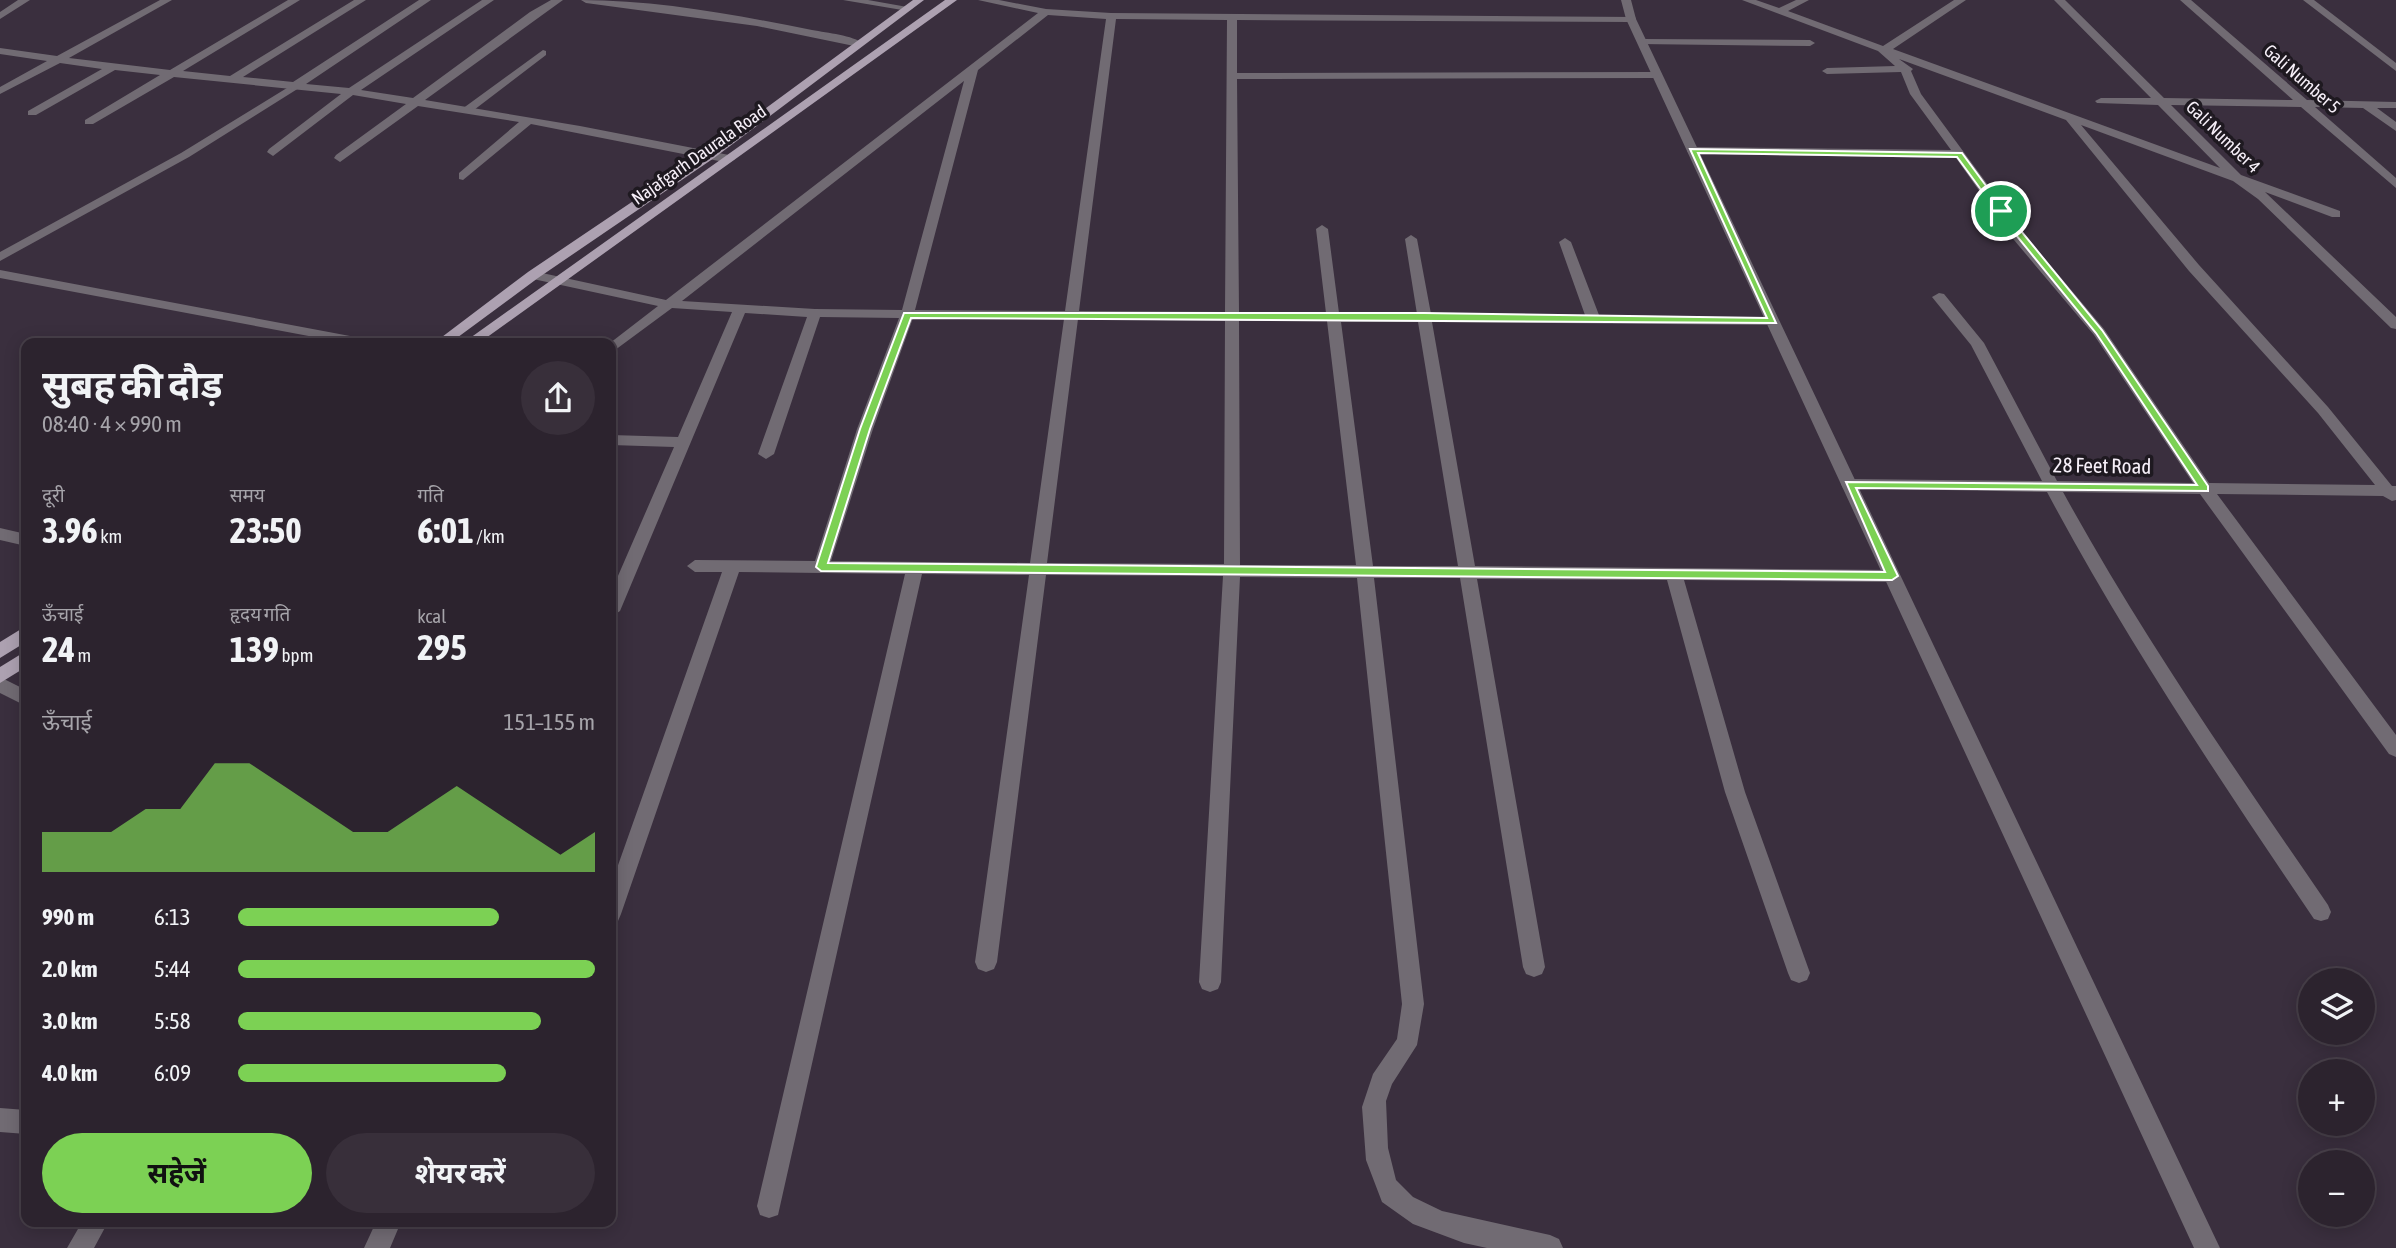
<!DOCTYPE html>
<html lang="hi">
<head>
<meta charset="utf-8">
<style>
  :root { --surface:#2c232e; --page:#382f3a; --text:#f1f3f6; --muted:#a6a4aa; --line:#48404a; --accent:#7cd154 }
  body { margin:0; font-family:"Asap Condensed","Noto Sans Devanagari",sans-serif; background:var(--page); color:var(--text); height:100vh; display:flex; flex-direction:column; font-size:26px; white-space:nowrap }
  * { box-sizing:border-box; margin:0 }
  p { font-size:23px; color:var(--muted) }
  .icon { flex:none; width:38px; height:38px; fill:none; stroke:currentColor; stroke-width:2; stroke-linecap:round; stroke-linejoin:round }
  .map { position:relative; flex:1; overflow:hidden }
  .details { position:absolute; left:21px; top:338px; width:595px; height:889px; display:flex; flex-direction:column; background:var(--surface); border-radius:14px; box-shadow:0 4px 18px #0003,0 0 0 2px var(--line) }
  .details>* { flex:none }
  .controls { position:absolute; left:2298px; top:968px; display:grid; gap:14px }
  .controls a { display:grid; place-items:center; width:77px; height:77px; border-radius:50%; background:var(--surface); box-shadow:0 4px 18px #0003,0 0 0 2px var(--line); font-size:35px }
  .pin { position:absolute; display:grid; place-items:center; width:60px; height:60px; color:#fff; margin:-30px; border:4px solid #fff; border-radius:50%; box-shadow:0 2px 7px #0007 }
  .round { display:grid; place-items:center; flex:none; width:74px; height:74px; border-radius:37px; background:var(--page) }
  .head { display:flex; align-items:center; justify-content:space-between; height:119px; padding:0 21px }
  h1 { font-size:38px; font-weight:700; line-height:52px }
  .stats { display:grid; grid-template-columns:repeat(3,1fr); gap:10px; height:119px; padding:7px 21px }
  .stats div { display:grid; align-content:center }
  .stats b { font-size:35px; font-weight:700 }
  .stats small { font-size:19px; font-weight:400 }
  .stats p { font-size:19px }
  .chart { height:196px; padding:14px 21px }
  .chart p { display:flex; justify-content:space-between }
  .chart svg { width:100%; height:126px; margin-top:7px; fill:var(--accent); opacity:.7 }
  .action { display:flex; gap:14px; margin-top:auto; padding:14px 21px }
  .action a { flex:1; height:80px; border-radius:42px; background:var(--accent); color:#111; font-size:28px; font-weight:700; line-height:80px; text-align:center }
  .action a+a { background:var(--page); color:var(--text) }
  ul { padding:0 21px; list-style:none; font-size:23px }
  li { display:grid; grid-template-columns:112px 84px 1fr; align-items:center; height:52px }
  li i { height:18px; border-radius:9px; background:var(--accent) }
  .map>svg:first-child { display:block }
</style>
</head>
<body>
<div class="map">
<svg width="2396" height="1248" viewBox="0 0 2396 1248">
  <rect width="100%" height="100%" fill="#3a2f3e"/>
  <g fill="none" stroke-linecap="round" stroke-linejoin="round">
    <path fill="#716b73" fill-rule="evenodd" d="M 843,0 L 868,0 L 913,8 L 908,11 Z
      M 1642,39 L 1810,40 L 1815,43 L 1810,46 L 1639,44 L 1639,40 Z
      M 543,50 L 546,51 L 546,55 L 470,113 L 462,113 L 462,109 Z
      M 295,83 L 299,84 L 299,88 L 189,157 L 0,261 L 0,252 L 181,153 Z
      M 0,270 L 366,339 L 372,343 L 346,343 L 0,278 Z"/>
    <path fill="#716b73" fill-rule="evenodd" d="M 18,0 L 30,0 L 0,19 L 0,12 Z
      M 160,0 L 172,0 L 69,58 L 170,70 L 288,0 L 300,0 L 183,71 L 230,76 L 354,0 L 366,0 L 243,77 L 293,82 L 419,0 L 431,0 L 306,84 L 349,88 L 482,0 L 494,0 L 361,90 L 413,98 L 530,12 L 551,0 L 563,0 L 425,100 L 580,126 L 729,155 L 735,159 L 729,163 L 531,124 L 463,180 L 459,179 L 459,173 L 519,122 L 418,106 L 340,162 L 334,158 L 336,155 L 406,104 L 353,95 L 273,156 L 267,152 L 269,149 L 341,94 L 174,77 L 93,124 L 85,124 L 85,120 L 160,75 L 115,70 L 36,115 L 28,115 L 28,111 L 102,69 L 60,63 L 0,94 L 0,87 L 47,61 L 0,54 L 0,48 L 57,56 Z
      M 581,0 C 658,0 737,15 812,30 C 828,33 852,35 864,44 L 859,47 L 757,26 L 586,3 Z
      M 978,0 L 999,0 L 1046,9 L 1111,13 L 1635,17 L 1636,19 L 1631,22 L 1237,20 L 1237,73 L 1657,72 L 1662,75 L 1657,78 L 1237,79 L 1239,312 L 1326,313 L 1316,229 L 1322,225 L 1328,229 L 1339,313 L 1417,314 L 1405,239 L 1411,235 L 1417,239 L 1431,314 L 1585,315 L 1559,242 L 1565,238 L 1571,242 L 1599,315 L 1778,318 L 1778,324 L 1773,325 L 1432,322 L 1475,566 L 1892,570 L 1900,576 L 1892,582 L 1684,580 L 1745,792 L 1810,973 L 1807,980 L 1799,983 L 1791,980 L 1788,973 L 1725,792 L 1667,580 L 1477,579 L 1545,967 L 1542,974 L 1534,977 L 1526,974 L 1523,967 L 1460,578 L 1374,578 L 1424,1004 L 1417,1045 L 1392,1084 L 1386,1101 L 1388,1148 L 1396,1180 L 1413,1197 L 1442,1211 L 1550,1235 L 1559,1239 L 1563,1248 L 1487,1248 L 1464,1243 L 1413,1224 L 1382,1202 L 1366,1160 L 1362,1107 L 1373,1074 L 1397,1039 L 1402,1004 L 1357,578 L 1240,577 L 1221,982 L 1218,989 L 1210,992 L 1202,989 L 1199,982 L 1223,576 L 1046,575 L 997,962 L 994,969 L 986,972 L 978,969 L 975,962 L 1029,575 L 922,574 L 778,1215 L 769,1218 L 760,1215 L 757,1206 L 905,574 L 739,572 L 621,914 L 618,921 L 611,923 L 611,885 L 722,572 L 695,572 L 687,566 L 695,560 L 815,561 L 857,429 L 899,318 L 820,317 L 774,454 L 766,459 L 758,454 L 807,317 L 745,313 L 620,611 L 611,617 L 611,592 L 674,447 L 611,445 L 611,435 L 678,437 L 732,312 L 672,308 L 611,353 L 610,343 L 658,306 L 533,279 L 526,275 L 533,271 L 666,300 L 1038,13 ZM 1048,15 L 1106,19 L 1065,311 L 915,310 L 978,70 ZM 1116,19 L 1227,20 L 1225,312 L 1079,311 ZM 964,81 L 902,310 L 815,309 L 682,301 ZM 913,318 L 1064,319 L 1030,563 L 831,561 L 873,429 ZM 1078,319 L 1225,321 L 1224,564 L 1047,563 ZM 1239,321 L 1327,321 L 1356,565 L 1240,565 ZM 1341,322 L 1418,322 L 1458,566 L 1373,566 Z
      M 1742,0 L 1756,0 L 1779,8 L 1796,0 L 1809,0 L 1788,11 L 1883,46 L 1954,0 L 1966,0 L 1893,49 L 2220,168 L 2158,105 L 2097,103 L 2095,101 L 2101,98 L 2151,98 L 2054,0 L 2065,0 L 2164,98 L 2293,100 L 2180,0 L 2191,0 L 2307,100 L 2396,102 L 2396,108 L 2377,108 L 2396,122 L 2396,131 L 2363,108 L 2315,107 L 2396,178 L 2396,188 L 2301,107 L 2171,105 L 2241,175 L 2340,211 L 2340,217 L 2332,217 L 2265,192 L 2396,317 L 2396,329 L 2391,328 L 2258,199 L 2233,181 L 2081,125 L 2199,265 L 2328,407 L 2392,486 L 2396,486 L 2396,500 L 2392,501 L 2383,496 L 2217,494 L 2396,735 L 2396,757 L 2389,754 L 2200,494 L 2063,492 C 2142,636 2236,771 2328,905 L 2331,912 L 2328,919 L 2321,921 L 2314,919 C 2220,780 2126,640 2047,492 L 1843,488 L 1841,484 L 1843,480 L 1849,479 L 2042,481 L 1971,345 L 1932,297 L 1939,293 L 1944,294 L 1984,343 L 2057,481 L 2193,483 L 2094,335 L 2014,240 L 1956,158 L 1689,154 L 1687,151 L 1693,147 L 1951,150 L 1910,94 L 1901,72 L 1827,74 L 1822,71 L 1827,68 L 1895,66 L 1878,51 ZM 1899,59 L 2066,120 L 2189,271 L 2318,413 L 2375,485 L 2209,483 L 2104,329 L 2024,234 L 1921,94 L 1911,71 L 1913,69 Z
      M 2303,0 L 2314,0 L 2396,63 L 2396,71 Z
      M 0,528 L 26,534 L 26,546 L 0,540 Z
      M 0,677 L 26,690 L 26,706 L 0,693 Z
      M 0,1108 L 26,1110 L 26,1134 L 0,1132 Z
      M 82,1222 L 108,1222 L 94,1248 L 67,1248 Z
      M 376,1222 L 401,1222 L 390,1248 L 364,1248 Z"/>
    <path fill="#716b73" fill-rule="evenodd" d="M 1621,0 L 1631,0 L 1636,19 L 2220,1248 L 2194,1248 L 1626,19 Z"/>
    <path fill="#ada1b1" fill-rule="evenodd" d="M 913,0 L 924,0 L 714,158 L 538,278 L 450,343 L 434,343 L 528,272 L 706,152 Z
      M 945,0 L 957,0 L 479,343 L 463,343 Z
      M 26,626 L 26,642 L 0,658 L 0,642 Z
      M 26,651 L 26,667 L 0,683 L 0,667 Z"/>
  </g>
  <path fill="#7cd154" stroke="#fff" stroke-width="2" fill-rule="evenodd" d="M 1690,149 L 1962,153 L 2003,209 L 2102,330 L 2208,486 L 2208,491 L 1856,488 L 1898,576 L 1892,580 L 821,571 L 816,567 L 860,429 L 904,313 L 1424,313 L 1767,318 ZM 1698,153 L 1957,157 L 1998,213 L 2096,333 L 2197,485 L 1846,482 L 1885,572 L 828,563 L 870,429 L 911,318 L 1776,323 Z"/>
  <g text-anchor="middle" stroke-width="7" stroke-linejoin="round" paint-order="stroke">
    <g font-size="18" fill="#f6eff8" stroke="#1e1920">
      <text transform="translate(2302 79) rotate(41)" y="6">Gali Number 5</text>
      <text transform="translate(2223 137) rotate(44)" y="6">Gali Number 4</text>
      <text transform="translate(699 155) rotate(-35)" y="6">Najafgarh Daurala Road</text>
    </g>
    <g font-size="21" fill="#f6eff8" stroke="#1e1920">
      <text transform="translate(2102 466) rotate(1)" y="7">28 Feet Road</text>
    </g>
  </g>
</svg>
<div class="controls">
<a><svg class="icon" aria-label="layers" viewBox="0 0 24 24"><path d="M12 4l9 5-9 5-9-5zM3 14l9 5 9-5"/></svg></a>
<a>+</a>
<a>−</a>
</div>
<div class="pin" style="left:2001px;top:211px;background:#1e9e55"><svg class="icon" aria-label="arrive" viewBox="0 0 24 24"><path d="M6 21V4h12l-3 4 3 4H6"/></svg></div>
<section class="details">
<div class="head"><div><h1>सुबह की दौड़</h1><p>08:40 · 4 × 990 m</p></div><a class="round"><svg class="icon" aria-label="share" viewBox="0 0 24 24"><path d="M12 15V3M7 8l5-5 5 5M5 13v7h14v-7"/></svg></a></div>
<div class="stats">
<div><p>दूरी</p><b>3.96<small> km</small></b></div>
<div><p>समय</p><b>23:50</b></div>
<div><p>गति</p><b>6:01<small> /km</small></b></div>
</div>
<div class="stats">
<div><p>ऊँचाई</p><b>24<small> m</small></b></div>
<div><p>हृदय गति</p><b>139<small> bpm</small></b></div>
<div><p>kcal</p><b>295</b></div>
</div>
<div class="chart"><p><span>ऊँचाई</span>151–155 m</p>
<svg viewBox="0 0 160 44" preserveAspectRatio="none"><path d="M0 44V30L10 30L20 30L30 22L40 22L50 6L60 6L70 14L80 22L90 30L100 30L110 22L120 14L130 22L140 30L150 38L160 30V44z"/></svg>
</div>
<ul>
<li><b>990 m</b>6:13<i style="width:73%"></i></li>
<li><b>2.0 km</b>5:44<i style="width:100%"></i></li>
<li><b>3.0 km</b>5:58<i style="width:85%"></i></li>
<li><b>4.0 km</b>6:09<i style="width:75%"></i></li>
</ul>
<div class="action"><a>सहेजें</a><a>शेयर करें</a></div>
</section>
</div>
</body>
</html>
